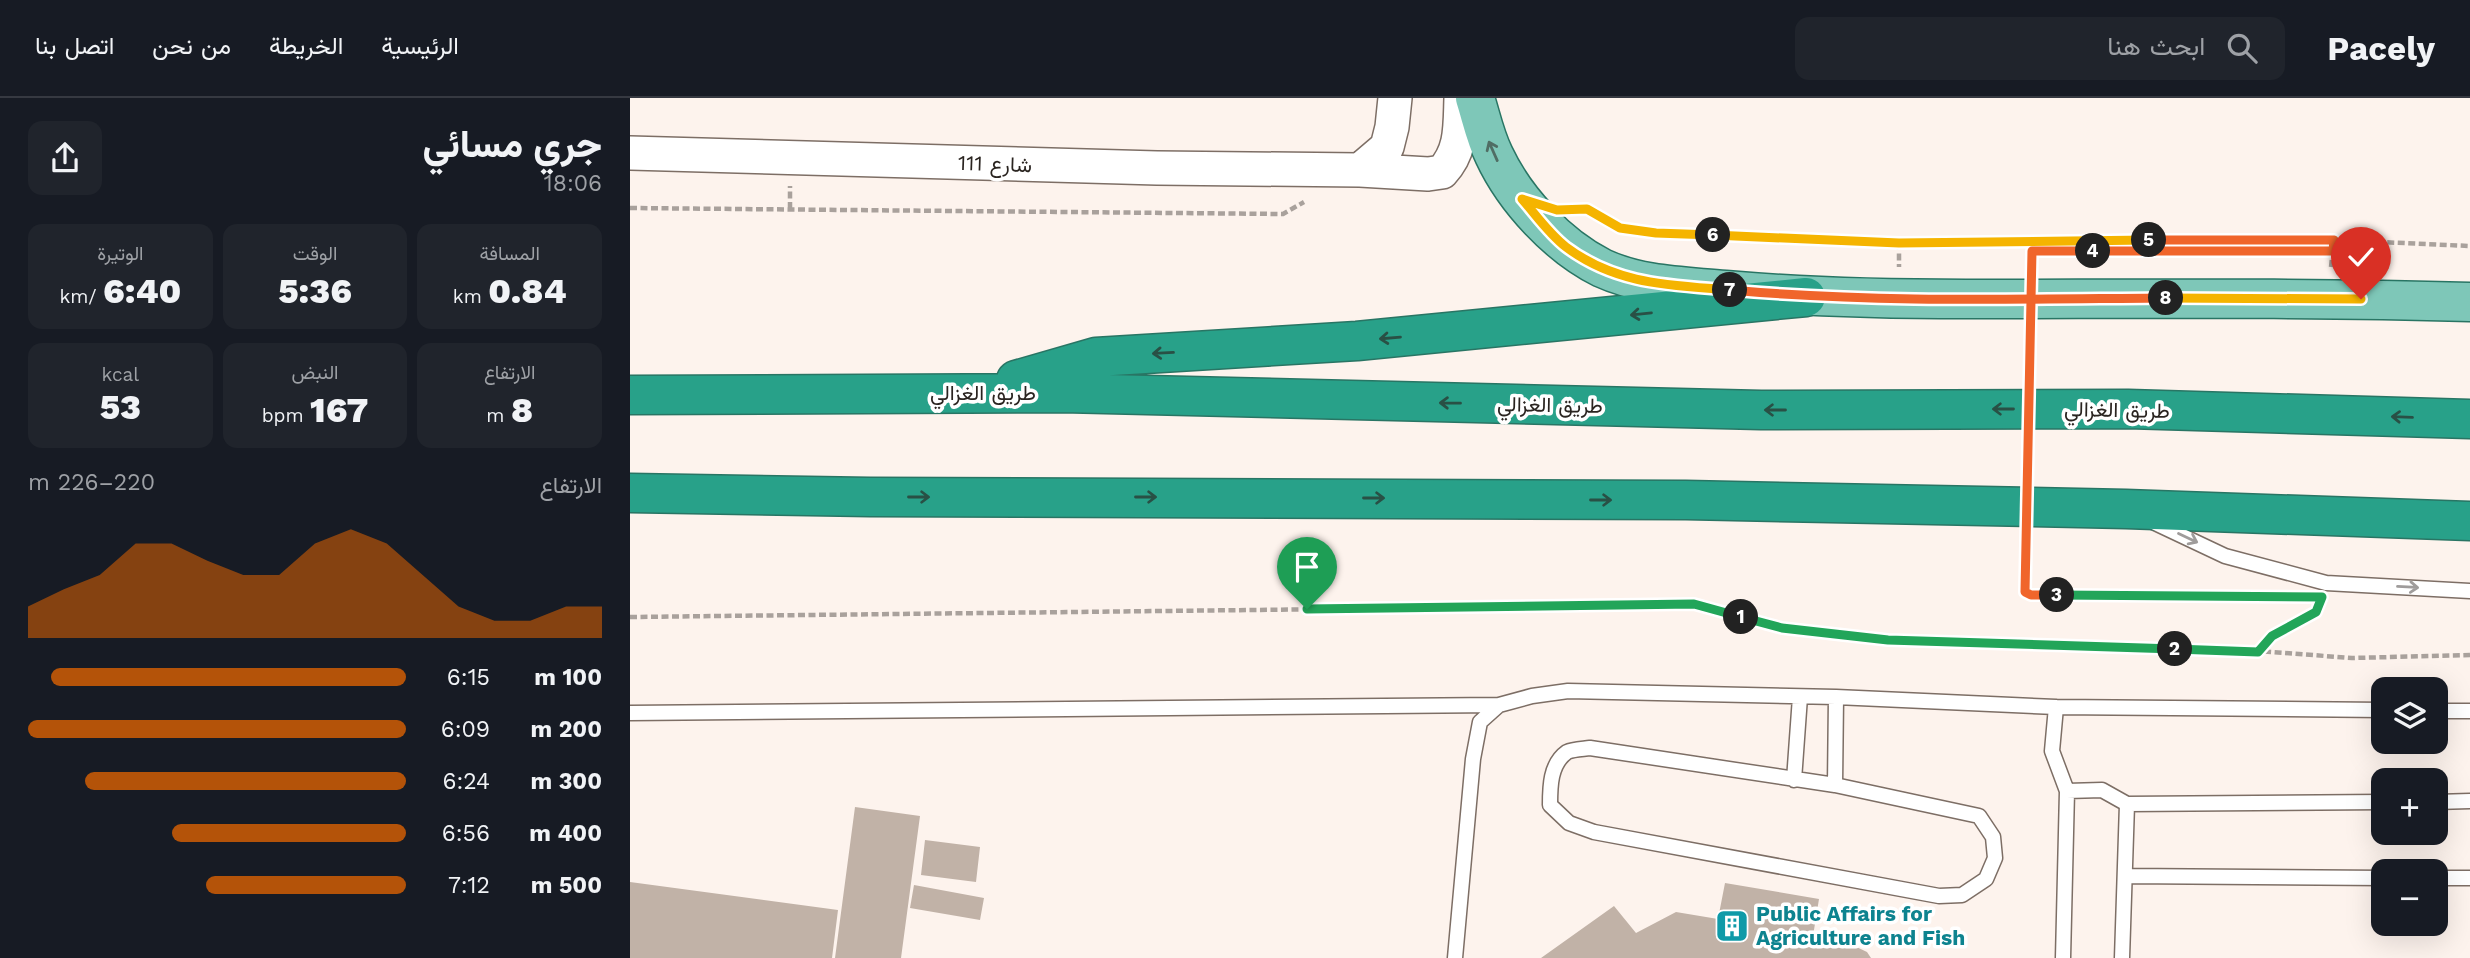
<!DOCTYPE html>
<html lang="ar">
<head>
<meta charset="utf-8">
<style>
  :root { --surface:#171b24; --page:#20242c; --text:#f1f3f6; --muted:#9ea1a6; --line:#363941; --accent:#b45309 }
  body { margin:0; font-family:"Work Sans",Vazirmatn,sans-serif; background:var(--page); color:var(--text); direction:rtl; height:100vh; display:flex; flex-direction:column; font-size:26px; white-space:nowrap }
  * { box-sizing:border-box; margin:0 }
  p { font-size:23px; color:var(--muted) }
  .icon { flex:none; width:38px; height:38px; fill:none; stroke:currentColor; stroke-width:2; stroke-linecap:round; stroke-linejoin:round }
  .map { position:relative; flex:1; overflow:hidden; direction:ltr }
  .sheet { display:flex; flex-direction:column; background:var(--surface); width:630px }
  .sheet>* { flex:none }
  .fabs { position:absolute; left:1741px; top:579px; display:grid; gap:14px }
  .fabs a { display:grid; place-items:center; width:77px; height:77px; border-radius:14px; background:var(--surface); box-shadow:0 7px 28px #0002; font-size:35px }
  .pin { position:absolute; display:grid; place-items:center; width:60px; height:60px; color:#fff; margin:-72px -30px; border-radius:50% 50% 50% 0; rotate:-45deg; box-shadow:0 0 7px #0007 }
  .pin .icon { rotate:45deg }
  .km { position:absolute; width:35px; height:35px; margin:-18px; border-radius:50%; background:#222; color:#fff; font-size:19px; line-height:35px; text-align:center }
  .round { display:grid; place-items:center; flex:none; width:74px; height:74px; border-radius:14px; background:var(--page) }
  .summary { display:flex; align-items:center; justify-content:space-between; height:119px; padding:0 28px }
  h1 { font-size:38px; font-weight:800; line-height:52px }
  .metrics { display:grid; grid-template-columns:repeat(3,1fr); gap:10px; height:119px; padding:7px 28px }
  .metrics div { display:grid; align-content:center; border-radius:14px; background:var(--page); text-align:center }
  .metrics b { font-size:35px; font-weight:800 }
  .metrics small { font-size:19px; font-weight:400 }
  .metrics p { font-size:19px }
  .chart { height:196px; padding:14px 28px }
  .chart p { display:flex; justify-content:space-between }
  .chart svg { width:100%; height:126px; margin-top:7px; fill:var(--accent); opacity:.7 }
  ul { padding:0 28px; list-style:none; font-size:23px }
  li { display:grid; grid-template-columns:112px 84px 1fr; align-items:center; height:52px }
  li i { height:18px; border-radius:9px; background:var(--accent) }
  header { display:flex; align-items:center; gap:42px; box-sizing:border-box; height:98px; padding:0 35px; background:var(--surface); border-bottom:2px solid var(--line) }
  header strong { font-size:33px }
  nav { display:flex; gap:38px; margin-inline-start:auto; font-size:24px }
  .search { width:490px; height:63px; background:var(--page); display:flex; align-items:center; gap:18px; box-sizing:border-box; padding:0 24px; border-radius:14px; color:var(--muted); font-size:26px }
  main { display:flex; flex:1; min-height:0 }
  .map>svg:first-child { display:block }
</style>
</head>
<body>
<header>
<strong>Pacely</strong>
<div class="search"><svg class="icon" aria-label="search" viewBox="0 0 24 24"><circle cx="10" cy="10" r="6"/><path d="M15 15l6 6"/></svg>ابحث هنا</div>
<nav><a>الرئيسية</a><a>الخريطة</a><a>من نحن</a><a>اتصل بنا</a></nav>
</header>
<main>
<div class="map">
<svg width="1840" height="860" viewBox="0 0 1840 860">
  <rect width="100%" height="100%" fill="#fdf3ed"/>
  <path fill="#c1b2a7" d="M 225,709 L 290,718 L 271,860 L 205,860 Z
    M 295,742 L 350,749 L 346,784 L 291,777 Z
    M 0,784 L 208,812 L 202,860 L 0,860 Z
    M 1095,785 L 1189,801 L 1183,838 L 1216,844 L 1237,854 L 1241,860 L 911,860 L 984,808 L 1006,835 L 1046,814 L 1088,821 Z
    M 284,787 L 354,800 L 350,822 L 280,810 Z"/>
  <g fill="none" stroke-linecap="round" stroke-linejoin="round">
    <defs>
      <path id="service" d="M 1523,424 L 1595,458 L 1696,485 L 1840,493
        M 1426,609 L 1422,653 L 1437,693 L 1433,860
        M 1806,613 L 1840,613
        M 0,615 L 869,607 L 902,598 L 938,593 L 1206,599 L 1426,609 L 1754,612
        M 960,650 L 1205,687 L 1349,718 L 1363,739 L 1365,760 L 1356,781 L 1332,797 L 1309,798 L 964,734 L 939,725 L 920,707 C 920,689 920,666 937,654 C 943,651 953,651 960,650 Z
        M 1164,682 L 1170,599
        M 1205,687 L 1206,599
        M 1437,693 L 1472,692 L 1497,706 L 1754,704
        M 1806,704 L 1840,703
        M 1495,778 L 1754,780
        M 1806,780 L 1840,780
        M 825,860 L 843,661 L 850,624 L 869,607
        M 1492,860 L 1497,706"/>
      <path id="tertiary" d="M 0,55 L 527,70 L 730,72 L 798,76 L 812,74 C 832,53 830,28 831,0
        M 730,72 L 757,49 L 762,29 L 765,0"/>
      <path id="primary" d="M 845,0 C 851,19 855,39 864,57 C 885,102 928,148 972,170 C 1011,188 1053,188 1095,192 C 1176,199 1255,201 1336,201 C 1504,201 1672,199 1840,204"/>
      <path id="motorway" d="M 386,282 L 466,259 L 727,243 L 1176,199
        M 0,297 L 433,295 L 1131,312 L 1498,311 L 1840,321
        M 0,395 L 240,399 L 1056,402 L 1496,411 L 1840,423"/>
    </defs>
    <use href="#service" stroke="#7d6e65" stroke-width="17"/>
    <use href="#tertiary" stroke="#7d6e65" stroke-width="36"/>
    <use href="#primary" stroke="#297564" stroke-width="41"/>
    <use href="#motorway" stroke="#297564" stroke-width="41"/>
    <path stroke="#a9a19c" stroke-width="4.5" stroke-dasharray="7 3.5" stroke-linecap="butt" d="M 0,110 L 653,116 L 674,104
      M 944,110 L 957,111 L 990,130 L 1026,135 L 1269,145 L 1398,142 L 1704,142 L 1840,148
      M 160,111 L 160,88
      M 1269,145 L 1269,169
      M 1402,153 L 1703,153
      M 1701,169 L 1704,142
      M 1395,490 L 1397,496 L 1401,497 L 1658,499
      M 0,519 L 1064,507 L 1152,530 L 1258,542 L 1628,553 L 1722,560 L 1840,557
      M 1628,553 L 1642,538 L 1686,514 L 1691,503"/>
    <use href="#service" stroke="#fff" stroke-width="14"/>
    <use href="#tertiary" stroke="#fff" stroke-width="33"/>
    <use href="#primary" stroke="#7ec7b8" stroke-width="38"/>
    <use href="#motorway" stroke="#28a189" stroke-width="38"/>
    <path stroke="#a9a19c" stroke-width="4.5" stroke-dasharray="7 3.5" stroke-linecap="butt" d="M 1395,490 L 1402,153"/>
  </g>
  <defs><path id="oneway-shaft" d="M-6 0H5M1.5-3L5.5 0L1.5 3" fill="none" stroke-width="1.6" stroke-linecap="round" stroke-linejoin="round" transform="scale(1.75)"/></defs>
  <use stroke="#506d64" href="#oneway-shaft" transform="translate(863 53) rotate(-114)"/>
  <g stroke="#295045">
    <use href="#oneway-shaft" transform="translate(1011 216) rotate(174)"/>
    <use href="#oneway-shaft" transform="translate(760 240) rotate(175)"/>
    <use href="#oneway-shaft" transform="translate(533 255) rotate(177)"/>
    <use href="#oneway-shaft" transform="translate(820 305) rotate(-179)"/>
    <use href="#oneway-shaft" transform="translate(1373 311) rotate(180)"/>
    <use href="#oneway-shaft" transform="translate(1145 312) rotate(180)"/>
    <use href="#oneway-shaft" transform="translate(1772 319) rotate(-178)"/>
    <use href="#oneway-shaft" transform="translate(289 399)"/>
    <use href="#oneway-shaft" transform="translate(516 399)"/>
    <use href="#oneway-shaft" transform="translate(744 400)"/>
    <use href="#oneway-shaft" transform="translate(971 402)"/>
  </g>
  <g stroke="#9f9c9b">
    <use href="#oneway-shaft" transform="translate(1558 440) rotate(25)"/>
    <use href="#oneway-shaft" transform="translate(1778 489) rotate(3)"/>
  </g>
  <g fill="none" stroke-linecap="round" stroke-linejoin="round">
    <defs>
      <path id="split-1" d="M 677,511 L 1064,506 L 1111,519"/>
      <path id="split-2" d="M 1111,519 L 1152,530 L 1258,542 L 1545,551"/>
      <path id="split-3" d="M 1427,497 L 1692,499 L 1686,514 L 1642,538 L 1628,554 L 1545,551"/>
      <path id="split-4" d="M 1427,497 L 1401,497 L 1395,494 L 1402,153 L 1463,153"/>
      <path id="split-5" d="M 1463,153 L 1703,153 L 1704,142 L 1519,142"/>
      <path id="split-6" d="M 1083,137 L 1269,145 L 1519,142"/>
      <path id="split-7" d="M 1083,137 L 1026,135 L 990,130 L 957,111 L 927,112 L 892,101 C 906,117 919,136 936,149 C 987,187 1040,187 1100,192"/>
      <path id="split-8" d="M 1100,192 C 1245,205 1390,201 1536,200"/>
      <path id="split-9" d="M 1536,200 L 1731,201"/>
    </defs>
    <use href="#split-1" stroke="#fff" stroke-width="14"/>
    <use href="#split-2" stroke="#fff" stroke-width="14"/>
    <use href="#split-3" stroke="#fff" stroke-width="14"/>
    <use href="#split-4" stroke="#fff" stroke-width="14"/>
    <use href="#split-5" stroke="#fff" stroke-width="14"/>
    <use href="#split-6" stroke="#fff" stroke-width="14"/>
    <use href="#split-7" stroke="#fff" stroke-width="14"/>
    <use href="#split-8" stroke="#fff" stroke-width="14"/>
    <use href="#split-9" stroke="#fff" stroke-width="14"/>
    <use href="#split-1" stroke="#22a559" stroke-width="9"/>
    <use href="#split-2" stroke="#22a559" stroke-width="9"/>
    <use href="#split-3" stroke="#22a559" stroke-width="9"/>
    <use href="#split-4" stroke="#f0652b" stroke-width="9"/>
    <use href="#split-5" stroke="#f0652b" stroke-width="9"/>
    <use href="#split-6" stroke="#f5b400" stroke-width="9"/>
    <use href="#split-7" stroke="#f5b400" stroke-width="9"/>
    <use href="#split-8" stroke="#f0652b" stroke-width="9"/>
    <use href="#split-9" stroke="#f5b400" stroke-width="9"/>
  </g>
  <defs>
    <symbol id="building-square" viewBox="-11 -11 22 22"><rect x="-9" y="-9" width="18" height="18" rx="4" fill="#0f9aa8" stroke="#fff"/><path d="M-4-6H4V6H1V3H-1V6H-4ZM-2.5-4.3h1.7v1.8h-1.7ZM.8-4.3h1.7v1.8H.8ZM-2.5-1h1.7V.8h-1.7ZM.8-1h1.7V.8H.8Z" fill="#fff"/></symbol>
  </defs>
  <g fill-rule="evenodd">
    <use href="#building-square" x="1083" y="809" width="38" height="38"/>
  </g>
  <g text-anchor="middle" stroke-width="7" stroke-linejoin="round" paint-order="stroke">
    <g font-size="21" fill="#2a2420" stroke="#fff">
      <text transform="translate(365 66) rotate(2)" y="7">شارع 111</text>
      <text x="353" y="302">طريق الغزالي</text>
      <text transform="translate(920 307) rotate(1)" y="7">طريق الغزالي</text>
      <text transform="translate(1487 312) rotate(1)" y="7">طريق الغزالي</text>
    </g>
    <g font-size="21" font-weight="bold" fill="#0d838f" stroke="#fff" text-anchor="start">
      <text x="1126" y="823">Public Affairs for<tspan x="1126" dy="24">Agriculture and Fish</tspan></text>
    </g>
  </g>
</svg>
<div class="fabs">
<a><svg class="icon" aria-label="layers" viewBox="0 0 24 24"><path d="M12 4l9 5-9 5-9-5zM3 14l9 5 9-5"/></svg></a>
<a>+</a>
<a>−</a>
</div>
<div class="pin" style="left:677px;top:511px;background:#1e9e55"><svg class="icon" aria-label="arrive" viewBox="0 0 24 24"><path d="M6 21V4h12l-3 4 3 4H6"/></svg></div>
<div class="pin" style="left:1731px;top:201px;background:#d93025"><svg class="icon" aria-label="check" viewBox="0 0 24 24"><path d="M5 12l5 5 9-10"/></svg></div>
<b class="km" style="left:1111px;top:519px">1</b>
<b class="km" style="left:1545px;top:551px">2</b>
<b class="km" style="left:1427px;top:497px">3</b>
<b class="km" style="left:1463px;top:153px">4</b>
<b class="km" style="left:1519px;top:142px">5</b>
<b class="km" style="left:1083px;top:137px">6</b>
<b class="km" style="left:1100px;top:192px">7</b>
<b class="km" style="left:1536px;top:200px">8</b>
</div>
<section class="sheet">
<div class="summary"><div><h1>جري مسائي</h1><p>18:06</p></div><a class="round"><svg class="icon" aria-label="share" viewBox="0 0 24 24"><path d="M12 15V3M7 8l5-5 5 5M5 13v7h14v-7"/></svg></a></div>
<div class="metrics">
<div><p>المسافة</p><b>0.84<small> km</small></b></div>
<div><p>الوقت</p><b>5:36</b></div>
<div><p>الوتيرة</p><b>6:40<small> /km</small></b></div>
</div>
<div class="metrics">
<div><p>الارتفاع</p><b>8<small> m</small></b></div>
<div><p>النبض</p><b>167<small> bpm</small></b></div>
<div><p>kcal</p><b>53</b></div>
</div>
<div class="chart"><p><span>الارتفاع</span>220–226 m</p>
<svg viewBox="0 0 160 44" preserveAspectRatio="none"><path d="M0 44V33L10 27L20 22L30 11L40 11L50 17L60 22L70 22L80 11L90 6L100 11L110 22L120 33L130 38L140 38L150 33L160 33V44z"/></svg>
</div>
<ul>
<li><b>100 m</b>6:15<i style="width:94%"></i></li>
<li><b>200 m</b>6:09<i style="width:100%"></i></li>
<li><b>300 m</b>6:24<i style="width:85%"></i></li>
<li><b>400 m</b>6:56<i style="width:62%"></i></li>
<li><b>500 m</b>7:12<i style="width:53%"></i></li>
</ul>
</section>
</main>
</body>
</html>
